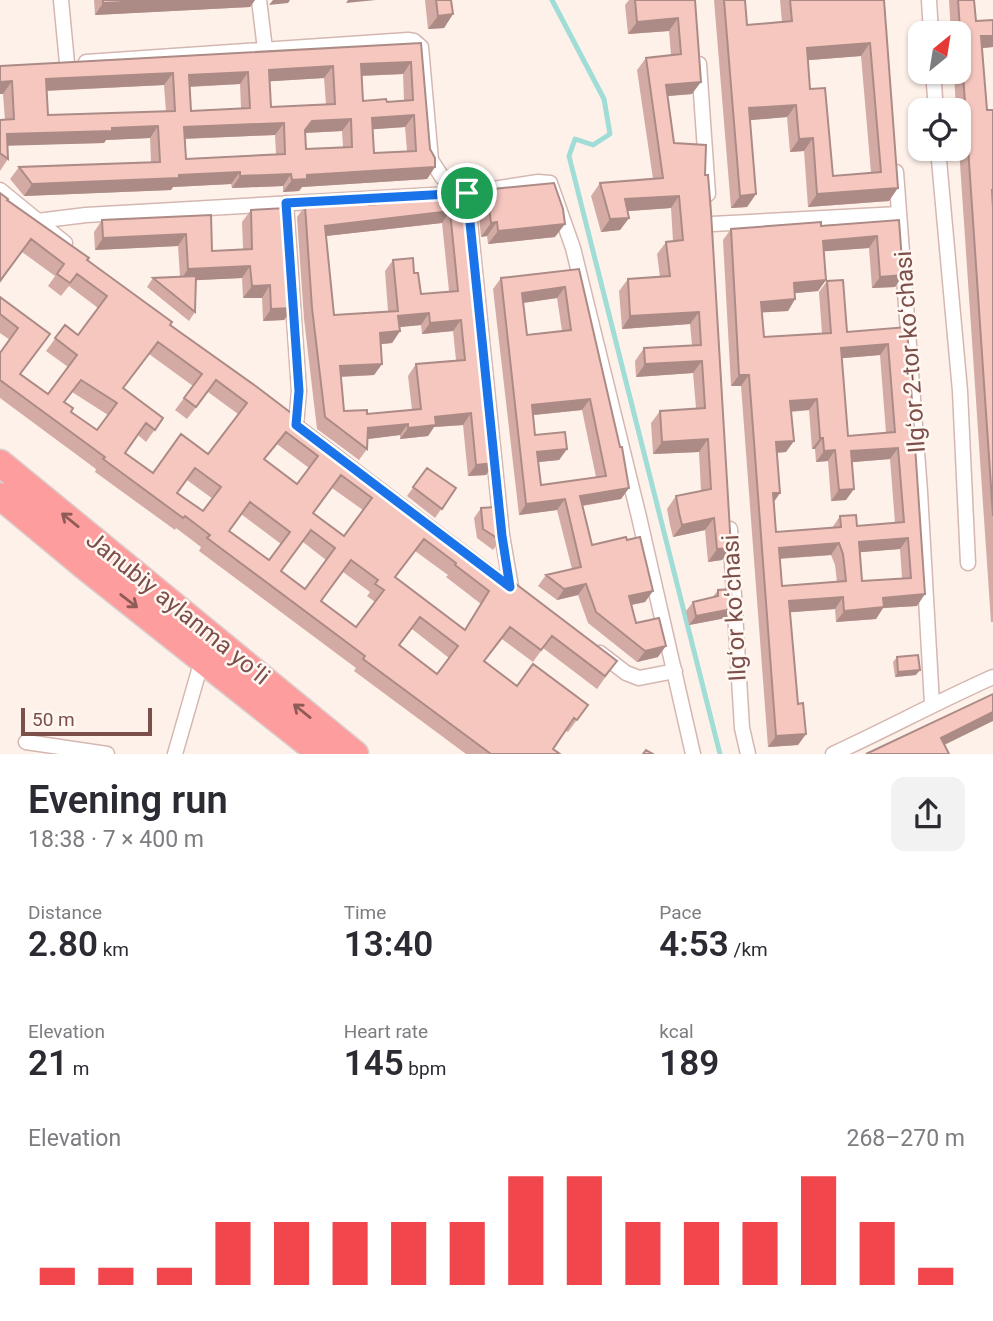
<!DOCTYPE html>
<html lang="en">
<head>
<meta charset="utf-8">
<style>
  :root { --surface:#fff; --page:#f2f2f3; --text:#2b2b33; --muted:#7c7c81; --accent:#f1464c }
  body { margin:0; font-family:Roboto,sans-serif; background:var(--page); color:var(--text); height:100vh; display:flex; flex-direction:column; font-size:26px; white-space:nowrap }
  * { box-sizing:border-box; margin:0 }
  p { font-size:23px; color:var(--muted) }
  .icon { flex:none; width:38px; height:38px; fill:none; stroke:currentColor; stroke-width:2; stroke-linecap:round; stroke-linejoin:round }
  .map { position:relative; height:754px; overflow:hidden }
  .drawer { display:flex; flex-direction:column; background:var(--surface); flex:1 }
  .drawer>* { flex:none }
  .needle { width:46px; rotate:30deg }
  .controls { position:absolute; left:908px; top:21px; display:grid; gap:14px }
  .controls a { display:grid; place-items:center; width:63px; height:63px; border-radius:14px; background:var(--surface); box-shadow:0 2px 5px #0004; font-size:35px }
  .scale { position:absolute; left:21px; bottom:18px; width:131px; box-sizing:border-box; padding-left:7px; border:4px solid #7d4f4a; border-top:0; font-size:19px; line-height:24px; white-space:nowrap; color:#7d4f4a; -webkit-text-stroke:5px #fff7f2; paint-order:stroke }
  .pin { position:absolute; display:grid; place-items:center; width:60px; height:60px; color:#fff; margin:-30px; border:4px solid #fff; border-radius:50%; box-shadow:0 2px 7px #0007 }
  .round { display:grid; place-items:center; flex:none; width:74px; height:74px; border-radius:14px; background:var(--page) }
  .headline { display:flex; align-items:center; justify-content:space-between; height:119px; padding:0 28px }
  h1 { font-size:38px; font-weight:600; line-height:52px }
  .metrics { display:grid; grid-template-columns:repeat(3,1fr); gap:10px; height:119px; padding:7px 28px }
  .metrics div { display:grid; align-content:center }
  .metrics b { font-size:35px; font-weight:600 }
  .metrics small { font-size:19px; font-weight:400 }
  .metrics p { font-size:19px }
  .chart { height:196px; padding:14px 28px }
  .chart p { display:flex; justify-content:space-between }
  .chart svg { width:100%; height:126px; margin-top:7px; stroke:var(--accent); stroke-width:6 }
  .map>svg:first-child { display:block }
</style>
</head>
<body>
<div class="map">
<svg width="993" height="754" viewBox="0 0 993 754">
  <rect width="100%" height="100%" fill="#fef1ea"/>
  <g fill="none" stroke-linecap="round" stroke-linejoin="round">
    <path stroke="#a1ddd7" stroke-width="5" d="M 552,0 L 604,99 L 610,134 L 593,145 L 575,139 L 569,156 L 720,754"/>
    <defs>
      <path id="street" d="M 61,0 L 67,63
        M 259,0 L 265,49
        M 929,0 L 931,33
        M 86,62 L 408,40 L 414,41 L 421,47 L 431,160 L 442,177 L 467,193 L 502,535 L 511,587
        M 699,64 L 708,194
        M 933,72 L 936,110
        M 938,149 L 960,391 L 968,563
        M 896,172 L 920,492 L 932,704
        M 0,190 L 65,243
        M 286,203 L 299,391 L 296,425
        M 37,221 L 86,215 L 467,193 L 538,182 L 550,183 L 573,248 L 639,517 L 693,754
        M 712,224 L 899,214
        M 730,529 L 742,728 L 748,754
        M 600,653 L 626,673 L 639,678 L 675,671
        M 26,742 L 107,754
        M 175,754 L 202,660
        M 833,754 C 887,729 939,701 993,677"/>
      <path id="highway" d="M 0,463 L 355,754
        M 0,496 L 88,569 L 321,754"/>
    </defs>
    <use href="#street" stroke="#d5b7b1" stroke-width="17"/>
    <use href="#highway" stroke="#dbcecc" stroke-width="29"/>
    <use href="#street" stroke="#fff" stroke-width="14"/>
    <use href="#highway" stroke="#fd9d9d" stroke-width="26"/>
  </g>
  <path fill="#d4aba4" fill-rule="evenodd" d="M 94,0 L 255,0 L 250,7 L 95,15 Z
    M 425,0 L 451,0 L 453,14 L 444,28 L 428,29 Z
    M 629,0 L 695,0 L 692,94 L 667,96 L 674,143 L 705,175 L 731,548 L 722,560 L 708,562 L 705,530 L 673,537 L 670,525 L 667,509 L 676,496 L 701,491 L 699,452 L 653,454 L 651,423 L 660,411 L 696,408 L 693,373 L 636,377 L 635,361 L 644,348 L 692,345 L 690,324 L 622,329 L 619,291 L 628,279 L 660,277 L 657,254 L 666,242 L 673,241 L 671,208 L 627,211 L 629,218 L 620,230 L 601,232 L 591,196 L 600,183 L 653,179 L 637,70 L 646,58 L 671,55 L 669,31 L 628,34 L 625,5 Z
    M 714,0 L 747,0 L 745,0 L 747,25 L 782,22 L 780,0 L 884,0 L 889,201 L 808,207 L 804,151 L 790,152 L 787,117 L 750,120 L 756,194 L 747,207 L 731,208 ZM 861,56 L 871,173 L 833,176 L 810,89 L 808,60 Z
    M 949,0 L 974,0 L 976,21 L 993,20 L 993,47 L 982,48 L 993,208 L 993,622 L 991,622 L 959,149 L 959,110 L 956,110 L 954,72 L 959,72 L 959,33 L 951,33 Z
    M 421,43 L 430,149 L 435,167 L 427,179 L 302,187 L 299,191 L 283,192 L 283,186 L 232,188 L 231,184 L 173,187 L 171,190 L 24,196 L 10,179 L 19,167 L 151,162 L 150,138 L 106,140 L 104,143 L 7,145 L 8,159 L 0,171 L 0,120 L 5,120 L 3,94 L 0,94 L 0,66 ZM 403,74 L 404,101 L 387,102 L 363,101 L 362,76 ZM 324,78 L 326,104 L 271,107 L 270,81 ZM 240,84 L 241,108 L 191,111 L 190,87 ZM 164,85 L 166,112 L 48,115 L 47,91 ZM 405,127 L 407,151 L 374,153 L 372,129 ZM 342,131 L 343,147 L 306,149 L 305,133 ZM 275,135 L 276,154 L 186,159 L 185,139 Z
    M 493,189 L 555,237 L 488,244 L 487,236 L 481,237 L 478,206 L 487,192 L 491,192 Z
    M 467,196 L 494,463 L 486,475 L 468,476 L 463,425 L 434,427 L 428,436 L 400,439 L 400,435 L 367,439 L 367,449 L 359,460 L 317,429 L 304,319 L 297,217 L 305,206 L 369,205 ZM 442,223 L 449,291 L 421,294 L 414,273 L 393,260 L 385,271 L 388,311 L 334,315 L 326,236 ZM 421,325 L 422,334 L 453,331 L 456,360 L 416,364 L 408,376 L 412,410 L 367,414 L 344,411 L 341,377 L 374,375 L 382,364 L 380,344 L 392,343 L 400,331 L 399,327 Z
    M 7,200 L 87,260 L 170,325 L 617,661 L 597,689 L 543,648 L 533,662 L 502,639 L 484,662 L 517,686 L 588,705 L 568,732 L 566,731 L 553,749 L 560,754 L 466,754 L 354,671 L 356,668 L 199,551 L 201,547 L 176,528 L 175,530 L 95,472 L 96,469 L 0,398 L 0,353 L 10,340 L 0,333 L 0,297 L 50,334 L 21,374 L 48,394 L 68,367 L 46,351 L 65,325 L 78,335 L 98,308 L 69,286 L 61,296 L 48,286 L 55,276 L 22,252 ZM 149,354 L 193,386 L 175,410 L 187,419 L 208,392 L 238,414 L 208,454 L 153,473 L 125,453 L 138,435 L 146,442 L 163,418 L 123,389 ZM 72,392 L 108,415 L 97,430 L 71,412 L 65,402 ZM 277,444 L 309,468 L 297,484 L 264,460 ZM 187,480 L 213,499 L 203,511 L 178,493 ZM 332,488 L 363,510 L 344,536 L 313,513 ZM 241,514 L 281,544 L 269,560 L 229,531 ZM 303,542 L 326,560 L 305,589 L 281,571 ZM 415,551 L 448,575 L 446,577 L 481,604 L 465,630 L 395,578 ZM 343,572 L 370,592 L 367,596 L 375,602 L 356,627 L 321,601 ZM 412,629 L 449,658 L 437,674 L 400,645 Z
    M 251,210 L 293,308 L 284,320 L 263,321 L 262,298 L 243,298 L 242,278 L 196,280 L 195,312 L 189,321 L 147,287 L 153,278 L 180,277 L 178,246 L 95,250 L 94,232 L 102,220 L 211,215 L 212,251 L 243,249 L 242,222 Z
    M 899,220 L 903,275 L 895,287 L 872,288 L 869,248 L 823,251 L 826,280 L 818,291 L 795,293 L 795,299 L 788,311 L 761,312 L 764,337 L 822,333 L 819,292 L 827,281 L 847,332 L 907,327 L 917,606 L 883,608 L 876,619 L 836,622 L 835,609 L 790,612 L 798,704 L 806,734 L 798,745 L 768,747 L 741,386 L 731,386 L 723,240 L 731,229 L 821,226 ZM 880,355 L 886,433 L 848,436 L 842,358 ZM 809,410 L 812,449 L 815,449 L 816,462 L 828,461 L 831,501 L 846,500 L 852,462 L 890,459 L 895,523 L 857,526 L 840,516 L 832,528 L 776,532 L 774,502 L 780,493 L 777,453 L 786,452 L 791,412 ZM 900,549 L 902,578 L 862,581 L 860,552 ZM 831,555 L 835,565 L 837,582 L 782,586 L 780,559 Z
    M 579,269 L 629,488 L 621,499 L 583,506 L 592,545 L 653,591 L 645,602 L 631,605 L 636,623 L 658,657 L 637,662 L 588,623 L 578,595 L 557,600 L 538,586 L 546,575 L 572,569 L 557,510 L 519,515 L 493,289 L 501,278 ZM 557,298 L 562,331 L 527,335 L 523,303 ZM 582,410 L 596,477 L 541,485 L 538,462 L 559,460 L 567,449 L 535,435 L 533,415 Z
    M 427,468 L 456,488 L 435,518 L 407,496 Z
    M 481,508 L 500,540 L 493,550 L 477,538 L 474,518 Z
    M 718,590 L 726,618 L 689,625 L 686,611 L 693,602 L 712,598 Z
    M 897,657 L 916,675 L 895,677 L 893,662 Z"/>
  <path fill="#ac8b86" d="M 164,0 L 255,0 L 250,7 L 95,15 L 103,3 Z
    M 273,0 L 290,0 L 288,3 L 269,5 Z
    M 348,0 L 376,0 L 346,3 Z
    M 453,14 L 444,28 L 428,29 L 438,16 Z
    M 678,18 L 669,31 L 628,34 L 637,22 Z
    M 981,36 L 993,36 L 993,47 L 973,49 Z
    M 870,43 L 861,56 L 798,61 L 807,48 Z
    M 411,62 L 403,74 L 353,76 L 361,64 Z
    M 333,66 L 324,78 L 260,82 L 269,70 Z
    M 248,72 L 240,84 L 180,87 L 189,75 Z
    M 173,73 L 164,85 L 38,91 L 46,79 Z
    M 12,81 L 3,94 L 0,94 L 0,82 Z
    M 701,82 L 692,94 L 657,97 L 666,85 Z
    M 796,105 L 787,117 L 740,121 L 749,108 Z
    M 414,115 L 405,127 L 363,130 L 372,118 Z
    M 351,119 L 342,131 L 303,133 L 296,142 L 312,121 Z
    M 284,123 L 275,135 L 176,139 L 184,127 Z
    M 158,126 L 150,138 L 106,140 L 104,143 L 0,146 L 7,134 Z
    M 813,138 L 804,151 L 790,152 L 799,139 Z
    M 435,167 L 427,179 L 302,187 L 299,191 L 283,192 L 292,180 L 307,175 Z
    M 240,172 L 231,184 L 173,187 L 171,190 L 24,196 L 32,184 Z
    M 291,174 L 283,186 L 232,188 L 240,176 Z
    M 898,188 L 889,201 L 808,207 L 817,194 Z
    M 756,194 L 747,207 L 731,208 L 740,196 Z
    M 679,196 L 671,208 L 616,212 L 625,199 Z
    M 450,211 L 442,223 L 317,237 L 325,226 Z
    M 629,218 L 620,230 L 601,232 L 610,219 Z
    M 497,222 L 487,236 L 481,237 L 491,223 Z
    M 565,224 L 555,237 L 488,244 L 498,231 Z
    M 186,234 L 178,246 L 95,250 L 103,238 Z
    M 877,236 L 869,248 L 815,252 L 823,241 Z
    M 250,266 L 242,278 L 180,281 L 188,269 Z
    M 903,275 L 895,287 L 872,288 L 880,277 Z
    M 826,280 L 818,291 L 786,294 L 794,283 Z
    M 270,285 L 262,298 L 243,298 L 252,286 Z
    M 565,287 L 557,298 L 515,304 L 522,293 Z
    M 795,299 L 788,311 L 753,313 L 761,302 Z
    M 293,308 L 284,320 L 263,321 L 271,309 Z
    M 699,312 L 690,324 L 622,329 L 630,316 Z
    M 429,313 L 421,325 L 390,328 L 398,316 Z
    M 461,320 L 453,331 L 422,334 L 430,323 Z
    M 400,331 L 392,343 L 372,345 L 380,333 Z
    M 888,344 L 880,355 L 833,359 L 841,348 Z
    M 702,361 L 693,373 L 636,377 L 645,364 Z
    M 382,364 L 374,375 L 332,377 L 340,366 Z
    M 739,375 L 749,375 L 741,386 L 731,386 Z
    M 590,399 L 582,410 L 524,416 L 532,405 Z
    M 817,399 L 809,410 L 782,412 L 790,401 Z
    M 471,413 L 463,425 L 434,427 L 428,436 L 400,439 L 408,428 L 435,417 Z
    M 408,424 L 400,435 L 360,440 L 368,428 Z
    M 820,438 L 823,438 L 815,449 L 812,449 Z
    M 708,439 L 699,452 L 653,454 L 662,442 Z
    M 794,441 L 786,452 L 768,453 L 776,442 Z
    M 898,448 L 890,459 L 843,463 L 851,451 Z
    M 567,449 L 559,460 L 529,463 L 537,452 Z
    M 835,450 L 828,461 L 816,462 L 824,451 Z
    M 494,463 L 486,475 L 468,476 L 476,465 Z
    M 629,488 L 621,499 L 573,507 L 580,496 Z
    M 854,489 L 846,500 L 831,501 L 839,490 Z
    M 773,493 L 780,493 L 772,504 Z
    M 565,499 L 557,510 L 519,515 L 526,504 Z
    M 714,518 L 705,530 L 673,537 L 682,525 Z
    M 908,538 L 900,549 L 851,553 L 859,542 Z
    M 839,543 L 831,555 L 771,559 L 779,548 Z
    M 731,548 L 722,560 L 708,562 L 717,549 Z
    M 586,584 L 578,595 L 557,600 L 564,589 Z
    M 653,591 L 645,602 L 621,607 L 629,596 Z
    M 925,594 L 917,606 L 883,608 L 876,619 L 836,622 L 844,611 L 883,598 Z
    M 843,597 L 835,609 L 781,613 L 789,601 Z
    M 732,609 L 726,618 L 689,625 L 696,616 Z
    M 666,646 L 658,657 L 637,662 L 645,651 Z
    M 920,670 L 916,675 L 895,677 L 898,672 Z
    M 993,712 L 993,721 L 932,751 L 941,738 Z
    M 806,734 L 798,745 L 768,747 L 776,736 Z"/>
  <path fill="#f6c7bf" stroke="#ac8b86" stroke-width="2" fill-rule="evenodd" d="M 103,0 L 164,0 L 103,3 Z
    M 436,0 L 451,0 L 453,14 L 438,16 Z
    M 635,0 L 695,0 L 701,82 L 666,85 L 674,143 L 706,145 L 705,175 L 708,175 L 711,212 L 731,548 L 717,549 L 714,518 L 682,525 L 679,513 L 676,496 L 711,489 L 708,439 L 662,442 L 660,411 L 705,408 L 702,361 L 645,364 L 644,348 L 701,345 L 699,312 L 630,316 L 628,279 L 670,276 L 666,242 L 683,240 L 679,196 L 625,199 L 629,218 L 610,219 L 600,183 L 663,178 L 646,58 L 681,54 L 678,18 L 637,22 Z
    M 724,0 L 745,0 L 747,25 L 792,21 L 790,0 L 884,0 L 898,188 L 817,194 L 813,138 L 799,139 L 796,105 L 749,108 L 756,194 L 740,196 ZM 870,43 L 881,172 L 833,176 L 825,88 L 810,89 L 807,48 Z
    M 958,0 L 974,0 L 976,21 L 993,20 L 993,36 L 981,36 L 987,110 L 993,110 L 993,190 L 992,190 L 993,208 L 993,516 Z
    M 421,43 L 430,149 L 435,158 L 435,167 L 307,175 L 307,179 L 292,180 L 291,174 L 240,176 L 240,172 L 179,175 L 179,178 L 32,184 L 19,167 L 160,162 L 158,126 L 112,128 L 112,131 L 7,134 L 8,159 L 0,153 L 0,120 L 14,119 L 12,81 L 0,82 L 0,66 ZM 411,62 L 413,100 L 387,102 L 386,99 L 363,101 L 361,64 ZM 333,66 L 335,104 L 271,107 L 269,70 ZM 248,72 L 250,108 L 191,111 L 189,75 ZM 173,73 L 175,111 L 48,115 L 46,79 ZM 414,115 L 416,151 L 374,153 L 372,118 ZM 351,119 L 352,147 L 306,149 L 305,130 L 312,121 ZM 284,123 L 285,154 L 186,159 L 184,127 Z
    M 554,183 L 563,209 L 565,224 L 498,231 L 497,222 L 491,223 L 487,192 L 493,192 L 493,189 Z
    M 0,193 L 8,199 L 7,200 L 89,258 L 87,260 L 172,322 L 170,325 L 257,387 L 617,661 L 605,676 L 552,636 L 541,650 L 510,627 L 484,661 L 517,686 L 533,664 L 588,705 L 577,720 L 574,718 L 553,749 L 560,754 L 491,754 L 363,659 L 365,656 L 207,538 L 210,535 L 185,516 L 183,518 L 103,459 L 105,457 L 0,380 L 0,353 L 18,328 L 0,314 L 0,297 L 50,334 L 20,374 L 48,394 L 77,355 L 55,338 L 65,325 L 78,335 L 107,296 L 77,274 L 70,283 L 57,274 L 64,264 L 31,239 L 0,281 ZM 158,342 L 202,374 L 184,398 L 196,407 L 216,380 L 247,403 L 208,454 L 181,434 L 153,473 L 125,453 L 146,423 L 155,430 L 163,418 L 123,388 ZM 81,380 L 117,403 L 97,430 L 71,412 L 73,408 L 64,402 ZM 286,432 L 318,456 L 297,484 L 264,459 ZM 195,468 L 221,487 L 203,511 L 177,493 ZM 341,475 L 372,498 L 344,536 L 313,513 ZM 250,502 L 290,532 L 269,560 L 229,531 ZM 311,530 L 335,548 L 305,589 L 281,571 ZM 424,539 L 456,563 L 455,565 L 489,591 L 465,630 L 395,577 ZM 351,560 L 378,580 L 375,584 L 384,590 L 356,627 L 321,601 ZM 420,617 L 458,646 L 437,674 L 399,645 Z
    M 467,196 L 494,463 L 476,465 L 471,413 L 435,417 L 436,425 L 408,428 L 408,424 L 368,428 L 367,449 L 325,417 L 312,308 L 305,206 L 369,200 L 369,205 ZM 450,211 L 458,291 L 421,294 L 418,273 L 414,273 L 413,258 L 393,260 L 398,311 L 334,315 L 325,226 ZM 429,313 L 430,323 L 461,320 L 465,360 L 416,364 L 421,409 L 367,414 L 367,410 L 344,411 L 340,366 L 382,364 L 380,333 L 400,331 L 398,316 Z
    M 286,208 L 293,308 L 271,309 L 270,285 L 252,286 L 250,266 L 188,269 L 186,234 L 103,238 L 102,220 L 211,215 L 212,251 L 252,249 L 251,210 Z
    M 899,220 L 903,275 L 880,277 L 877,236 L 823,241 L 826,280 L 794,283 L 795,299 L 761,302 L 764,337 L 831,333 L 827,281 L 843,280 L 847,332 L 907,327 L 925,594 L 883,598 L 884,607 L 844,611 L 843,597 L 789,601 L 798,704 L 803,703 L 806,734 L 776,736 L 749,375 L 739,375 L 731,229 L 821,222 L 821,226 ZM 888,344 L 895,432 L 848,436 L 841,348 ZM 817,399 L 820,438 L 823,438 L 824,451 L 835,450 L 839,490 L 854,489 L 851,451 L 898,448 L 904,522 L 857,526 L 856,515 L 840,516 L 841,527 L 776,532 L 773,493 L 780,493 L 776,442 L 794,441 L 790,401 ZM 908,538 L 911,578 L 862,581 L 859,542 ZM 839,543 L 843,554 L 846,581 L 782,586 L 779,548 Z
    M 579,269 L 620,447 L 622,447 L 629,488 L 580,496 L 592,545 L 626,537 L 627,540 L 640,537 L 653,591 L 629,596 L 636,623 L 659,618 L 666,646 L 645,651 L 596,612 L 586,584 L 564,589 L 546,575 L 581,567 L 565,499 L 526,504 L 501,278 ZM 565,287 L 571,330 L 527,335 L 522,293 ZM 590,399 L 606,476 L 541,485 L 537,452 L 567,449 L 565,432 L 535,435 L 532,405 Z
    M 196,276 L 195,312 L 153,278 Z
    M 427,468 L 456,488 L 442,509 L 413,487 Z
    M 496,507 L 500,540 L 483,529 L 481,508 Z
    M 731,589 L 732,609 L 696,616 L 693,602 L 718,596 L 718,590 Z
    M 918,655 L 920,670 L 898,672 L 897,657 Z
    M 993,694 L 993,712 L 941,738 L 949,754 L 866,754 Z
    M 646,750 L 653,754 L 643,754 Z"/>
  <defs><path id="oneway-shaft" d="M-6 0H5M1.5-3L5.5 0L1.5 3" fill="none" stroke-width="1.6" stroke-linecap="round" stroke-linejoin="round" transform="scale(1.75)"/></defs>
  <g stroke="#905b56">
    <use href="#oneway-shaft" transform="translate(70 520) rotate(-141)"/>
    <use href="#oneway-shaft" transform="translate(129 601) rotate(38)"/>
    <use href="#oneway-shaft" transform="translate(302 711) rotate(-141)"/>
  </g>
  <g fill="none" stroke-linecap="round" stroke-linejoin="round">
    <defs>
      <path id="route" d="M 467,193 L 502,536 L 510,587 L 296,425 L 299,391 L 286,203 Z"/>
    </defs>
    <use href="#route" stroke="#fff" stroke-width="14"/>
    <use href="#route" stroke="#1a73e8" stroke-width="9"/>
  </g>
  <g text-anchor="middle" stroke-width="5" stroke-linejoin="round" paint-order="stroke">
    <g font-size="24" fill="#7d4f4a" stroke="#fff7f2">
      <text transform="translate(910 352) rotate(-94)" y="8">Ilgʻor 2-tor koʻchasi</text>
      <text transform="translate(178 608) rotate(39)" y="8">Janubiy aylanma yoʻli</text>
      <text transform="translate(734 608) rotate(-93)" y="8">Ilgʻor koʻchasi</text>
    </g>
  </g>
</svg>
<div class="controls">
<a><svg class="needle" viewBox="-14 -14 28 28"><path d="M0-13l5 13h-10z" fill="#e53935"/><path d="M0 13l5-13h-10z" fill="#7c7c81"/></svg></a>
<a><svg class="icon" aria-label="locate" viewBox="0 0 24 24"><circle cx="12" cy="12" r="6"/><path d="M12 2v4M12 18v4M2 12h4M18 12h4"/></svg></a>
</div>
<div class="scale">50 m</div>
<div class="pin" style="left:467px;top:193px;background:#1e9e55"><svg class="icon" aria-label="arrive" viewBox="0 0 24 24"><path d="M6 21V4h12l-3 4 3 4H6"/></svg></div>
</div>
<section class="drawer">
<div class="headline"><div><h1>Evening run</h1><p>18:38 · 7 × 400 m</p></div><a class="round"><svg class="icon" aria-label="share" viewBox="0 0 24 24"><path d="M12 15V3M7 8l5-5 5 5M5 13v7h14v-7"/></svg></a></div>
<div class="metrics">
<div><p>Distance</p><b>2.80<small> km</small></b></div>
<div><p>Time</p><b>13:40</b></div>
<div><p>Pace</p><b>4:53<small> /km</small></b></div>
</div>
<div class="metrics">
<div><p>Elevation</p><b>21<small> m</small></b></div>
<div><p>Heart rate</p><b>145<small> bpm</small></b></div>
<div><p>kcal</p><b>189</b></div>
</div>
<div class="chart"><p><span>Elevation</span>268–270 m</p>
<svg viewBox="0 0 160 44" preserveAspectRatio="none"><path d="M5 44V38M15 44V38M25 44V38M35 44V22M45 44V22M55 44V22M65 44V22M75 44V22M85 44V6M95 44V6M105 44V22M115 44V22M125 44V22M135 44V6M145 44V22M155 44V38"/></svg>
</div>
</section>
</body>
</html>
